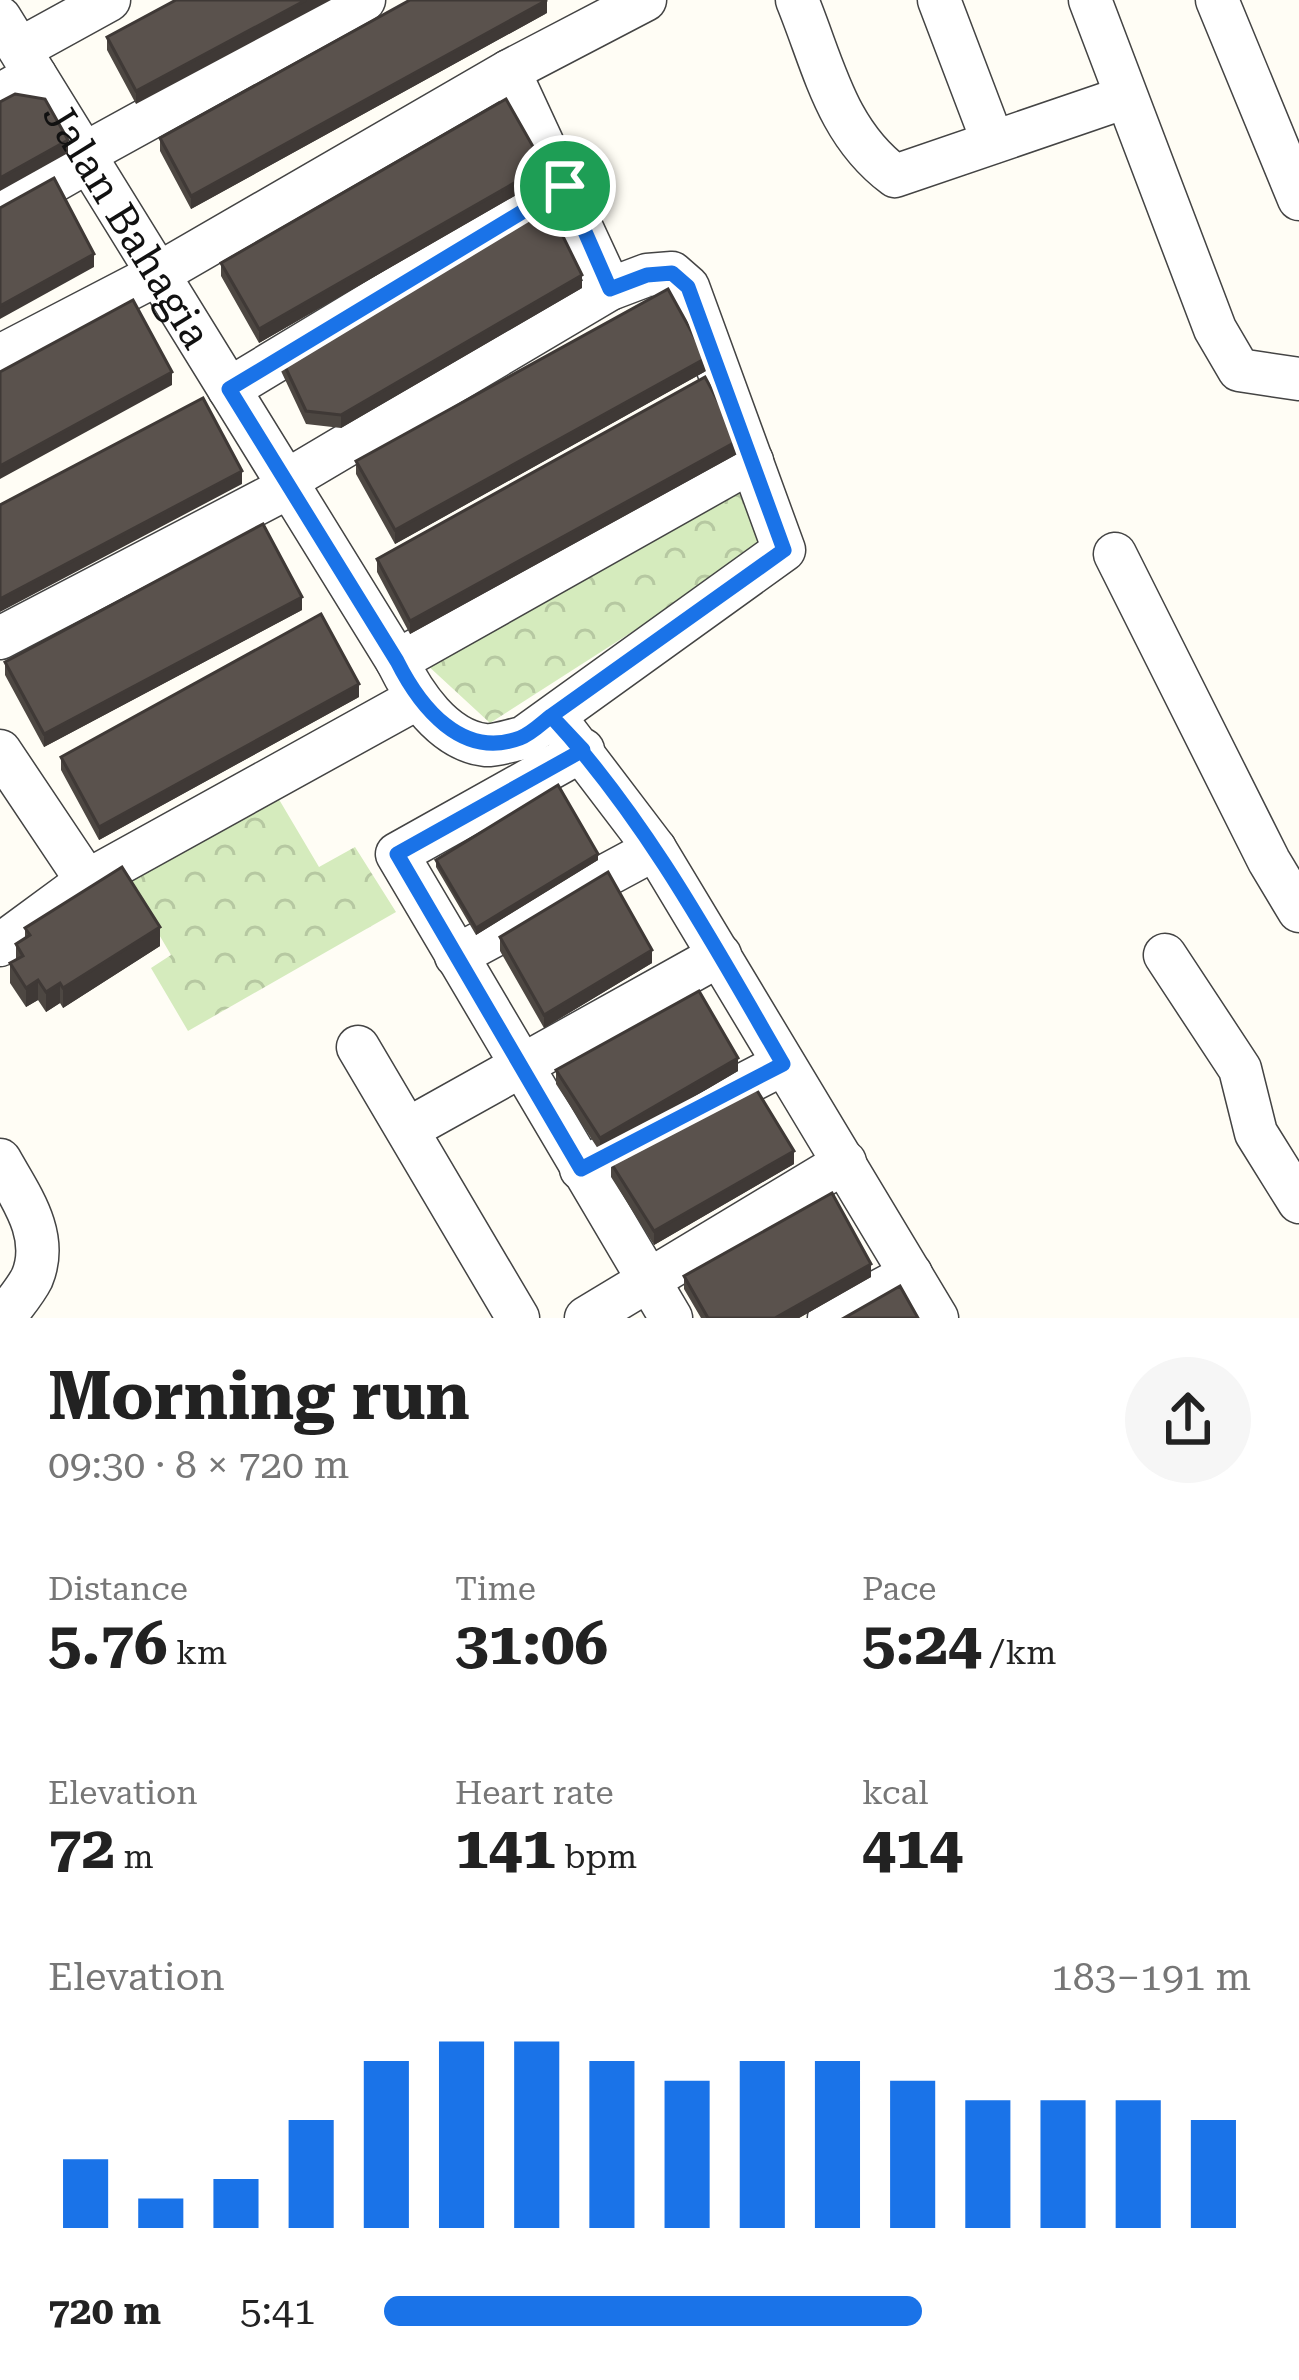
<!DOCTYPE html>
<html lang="en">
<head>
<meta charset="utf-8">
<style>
  :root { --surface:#fff; --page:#f6f6f6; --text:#222; --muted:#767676; --accent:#1a73e8 }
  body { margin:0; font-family:"Roboto Serif",serif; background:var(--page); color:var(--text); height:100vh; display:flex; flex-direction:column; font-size:45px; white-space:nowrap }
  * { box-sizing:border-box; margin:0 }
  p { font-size:39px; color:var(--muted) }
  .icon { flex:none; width:66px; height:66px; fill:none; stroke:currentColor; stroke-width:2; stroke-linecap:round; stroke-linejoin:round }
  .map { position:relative; height:1318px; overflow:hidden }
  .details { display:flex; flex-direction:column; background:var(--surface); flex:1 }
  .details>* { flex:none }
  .pin { position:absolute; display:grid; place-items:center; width:102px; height:102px; color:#fff; margin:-51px; border:6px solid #fff; border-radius:50%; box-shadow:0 3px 12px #0007 }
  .round { display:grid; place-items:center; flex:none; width:126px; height:126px; border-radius:63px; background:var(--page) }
  .overview { display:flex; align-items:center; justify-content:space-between; height:204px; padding:0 48px }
  h1 { font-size:66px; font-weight:700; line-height:90px }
  .figures { display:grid; grid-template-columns:repeat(3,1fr); gap:18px; height:204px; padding:12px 48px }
  .figures div { display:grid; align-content:center }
  .figures b { font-size:60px; font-weight:700 }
  .figures small { font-size:33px; font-weight:400 }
  .figures p { font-size:33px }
  .chart { height:336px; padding:24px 48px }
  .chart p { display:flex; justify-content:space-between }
  .chart svg { width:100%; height:216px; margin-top:12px; stroke:var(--accent); stroke-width:6 }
  ul { padding:0 48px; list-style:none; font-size:39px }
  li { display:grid; grid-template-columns:192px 144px 1fr; align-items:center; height:90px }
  li i { height:30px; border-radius:15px; background:var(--accent) }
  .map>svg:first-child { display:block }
</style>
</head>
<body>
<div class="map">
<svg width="1299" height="1318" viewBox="0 0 1299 1318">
  <defs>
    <pattern id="park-crowns" width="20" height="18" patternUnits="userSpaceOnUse" patternTransform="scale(3)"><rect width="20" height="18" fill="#d5ebbd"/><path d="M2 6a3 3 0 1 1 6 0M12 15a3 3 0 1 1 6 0" fill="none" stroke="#b6c8a1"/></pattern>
  </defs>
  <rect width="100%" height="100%" fill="#fffdf5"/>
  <path fill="url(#park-crowns)" d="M 736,485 L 766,546 L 490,723 L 425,663 Z
    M 274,791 L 319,867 L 355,847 L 396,912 L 188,1031 L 151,968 L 171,955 L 127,880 Z"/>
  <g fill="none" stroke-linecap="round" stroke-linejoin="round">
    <defs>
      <g id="minor">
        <path d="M 797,0 C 824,66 836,132 895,176 L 1126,97"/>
        <path d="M 939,0 L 993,142"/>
        <path d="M 1090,0 L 1215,329 L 1239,370 L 1299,379"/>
        <path d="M 1217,0 L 1299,199"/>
        <path id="s1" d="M 0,18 L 397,661 C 413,694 443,740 485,745 C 495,746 512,740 523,738 L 784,550 L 688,287 L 672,273 L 647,275 L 610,289 L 286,481"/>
        <path d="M 20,49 L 109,0"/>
        <path d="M 509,71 L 610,289"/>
        <path d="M 0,95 L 35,75"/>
        <path d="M 84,154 L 364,0"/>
        <path d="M 0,212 L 89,161"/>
        <path d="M 0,356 L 158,274 L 509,71 L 645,0"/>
        <path d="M 229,389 L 565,186"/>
        <path d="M 1115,554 L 1269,861 L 1299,911"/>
        <path d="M 0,638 L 289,487"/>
        <path d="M 397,661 L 752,461"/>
        <path d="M 566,732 L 655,849 L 937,1318"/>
        <path d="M 583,750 L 397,854 L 671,1318"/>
        <path d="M 0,751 L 87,881"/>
        <path d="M 0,945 L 87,881 L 416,699"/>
        <path d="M 1165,955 L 1240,1069 L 1256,1133 L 1299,1202"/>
        <path d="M 456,956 L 655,849"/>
        <path d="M 358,1047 L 518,1318"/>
        <path d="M 408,1129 L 720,955"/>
        <path d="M 0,1160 C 20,1196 50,1235 32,1278 C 25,1292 13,1305 4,1318"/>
        <path d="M 581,1169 L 783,1064"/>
        <path d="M 586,1318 L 845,1162"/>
        <path d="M 829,1318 L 911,1274"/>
      </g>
    </defs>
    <use href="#minor" stroke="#444" stroke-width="45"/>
    <use href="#minor" stroke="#fff" stroke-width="42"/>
  </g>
  <path fill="#4d4742" d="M 176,0 L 136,104 L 107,50 L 107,37 Z
    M 547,13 L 191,209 L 160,151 L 160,138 Z
    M 544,179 L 259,343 L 221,276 L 221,263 Z
    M 582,288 L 341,428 L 306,424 L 281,371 L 281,358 Z
    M 706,371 L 395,544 L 356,474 L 356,461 Z
    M 739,453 L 410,634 L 377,572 L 377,559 Z
    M 302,610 L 44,747 L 5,675 L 5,662 Z
    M 359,697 L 99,840 L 61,770 L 61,757 Z
    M 436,860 L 598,860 L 476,935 L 436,867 Z
    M 25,928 L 160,946 L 63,1008 L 60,1003 L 46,1012 L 38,1000 L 26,1007 L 10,983 L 10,963 L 16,960 L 16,944 L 25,938 Z
    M 500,937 L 652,963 L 544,1028 L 500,951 Z
    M 556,1070 L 738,1071 L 600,1152 L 556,1084 Z
    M 611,1163 L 794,1164 L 654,1245 L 611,1177 Z
    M 684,1276 L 871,1277 L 799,1318 L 701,1318 L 684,1289 Z"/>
  <path fill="#3f3936" d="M 306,0 L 331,0 L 136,104 L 136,91 Z
    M 547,0 L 547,13 L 191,209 L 191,196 Z
    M 68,140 L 68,153 L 0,191 L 0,178 Z
    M 544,166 L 544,179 L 259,343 L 259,329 Z
    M 94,254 L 94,267 L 0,319 L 0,306 Z
    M 582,275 L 582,288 L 341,428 L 341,415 Z
    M 706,358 L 706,371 L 395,544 L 395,530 Z
    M 172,372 L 172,385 L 0,479 L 0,466 Z
    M 739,440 L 739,453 L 410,634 L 410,621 Z
    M 242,471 L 242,484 L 0,612 L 0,599 Z
    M 302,597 L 302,610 L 44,747 L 44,734 Z
    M 359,684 L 359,697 L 99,840 L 99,827 Z
    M 598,854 L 598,860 L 476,935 L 476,928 Z
    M 160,927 L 160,946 L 63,1008 L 63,988 Z
    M 652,950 L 652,963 L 544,1028 L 544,1015 Z
    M 38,980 L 38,1000 L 26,1007 L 26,988 Z
    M 60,983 L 60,1003 L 46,1012 L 46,992 Z
    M 738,1058 L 738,1071 L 600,1152 L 600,1138 Z
    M 794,1151 L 794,1164 L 654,1245 L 654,1231 Z
    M 871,1264 L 871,1277 L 799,1318 L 775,1318 Z"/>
  <path fill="#5a524d" stroke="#3f3936" stroke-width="3" d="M 176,0 L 306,0 L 136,91 L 107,37 Z
    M 410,0 L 547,0 L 191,196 L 160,138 Z
    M 15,94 L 45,99 L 68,140 L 0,178 L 0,102 Z
    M 506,99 L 544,166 L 259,329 L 221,263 Z
    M 54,178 L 94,254 L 0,306 L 0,208 Z
    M 549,208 L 582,275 L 341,415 L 306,411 L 281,358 Z
    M 668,289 L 706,358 L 395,530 L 356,461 Z
    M 133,300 L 172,372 L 0,466 L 0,372 Z
    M 705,377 L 739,440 L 410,621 L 377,559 Z
    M 203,398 L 242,471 L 0,599 L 0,505 Z
    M 263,524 L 302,597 L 44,734 L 5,662 Z
    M 321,614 L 359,684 L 99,827 L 61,757 Z
    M 558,785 L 598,854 L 476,928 L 436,860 Z
    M 122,867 L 160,927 L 63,988 L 60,983 L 46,992 L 38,980 L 26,988 L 10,963 L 23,956 L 16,944 L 30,935 L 25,928 Z
    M 608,872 L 652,950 L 544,1015 L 500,937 Z
    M 699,991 L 738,1058 L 600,1138 L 556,1070 Z
    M 750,1079 L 794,1151 L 654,1231 L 611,1163 Z
    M 832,1193 L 871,1264 L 775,1318 L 708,1318 L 684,1276 Z
    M 900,1286 L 918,1318 L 844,1318 Z"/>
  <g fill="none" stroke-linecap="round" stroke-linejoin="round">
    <defs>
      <path id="route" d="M 565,186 L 229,389 L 397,661 C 420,707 462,760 520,738 C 531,734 542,723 551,716 L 583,750 L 397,854 L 581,1169 L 783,1064 C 713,943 646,819 551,716 L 784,550 L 688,287 L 672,273 L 647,275 L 610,289 L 565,186"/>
    </defs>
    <use href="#route" stroke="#fff" stroke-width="24"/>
    <use href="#route" stroke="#1a73e8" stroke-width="15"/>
  </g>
  <g text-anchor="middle" stroke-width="12" stroke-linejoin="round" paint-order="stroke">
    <g font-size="42" fill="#111" stroke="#fff">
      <text dy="15" stroke="none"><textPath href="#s1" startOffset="243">Jalan Bahagia</textPath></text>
    </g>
  </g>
</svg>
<div class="pin" style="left:565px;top:186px;background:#1e9e55"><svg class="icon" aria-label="arrive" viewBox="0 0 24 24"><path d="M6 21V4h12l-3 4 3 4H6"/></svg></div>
</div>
<section class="details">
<div class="overview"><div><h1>Morning run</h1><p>09:30 · 8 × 720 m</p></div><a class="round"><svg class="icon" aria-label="share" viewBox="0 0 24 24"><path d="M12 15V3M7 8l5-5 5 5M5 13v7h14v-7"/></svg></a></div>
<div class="figures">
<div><p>Distance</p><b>5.76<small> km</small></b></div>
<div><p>Time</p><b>31:06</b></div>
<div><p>Pace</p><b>5:24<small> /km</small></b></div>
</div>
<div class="figures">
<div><p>Elevation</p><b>72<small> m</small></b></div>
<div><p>Heart rate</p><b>141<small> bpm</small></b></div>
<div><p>kcal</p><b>414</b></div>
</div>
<div class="chart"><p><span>Elevation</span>183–191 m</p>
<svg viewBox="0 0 160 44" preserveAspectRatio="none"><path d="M5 44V30M15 44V38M25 44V34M35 44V22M45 44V10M55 44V6M65 44V6M75 44V10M85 44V14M95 44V10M105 44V10M115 44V14M125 44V18M135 44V18M145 44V18M155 44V22"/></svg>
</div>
<ul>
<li><b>720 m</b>5:41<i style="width:62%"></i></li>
</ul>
</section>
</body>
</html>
